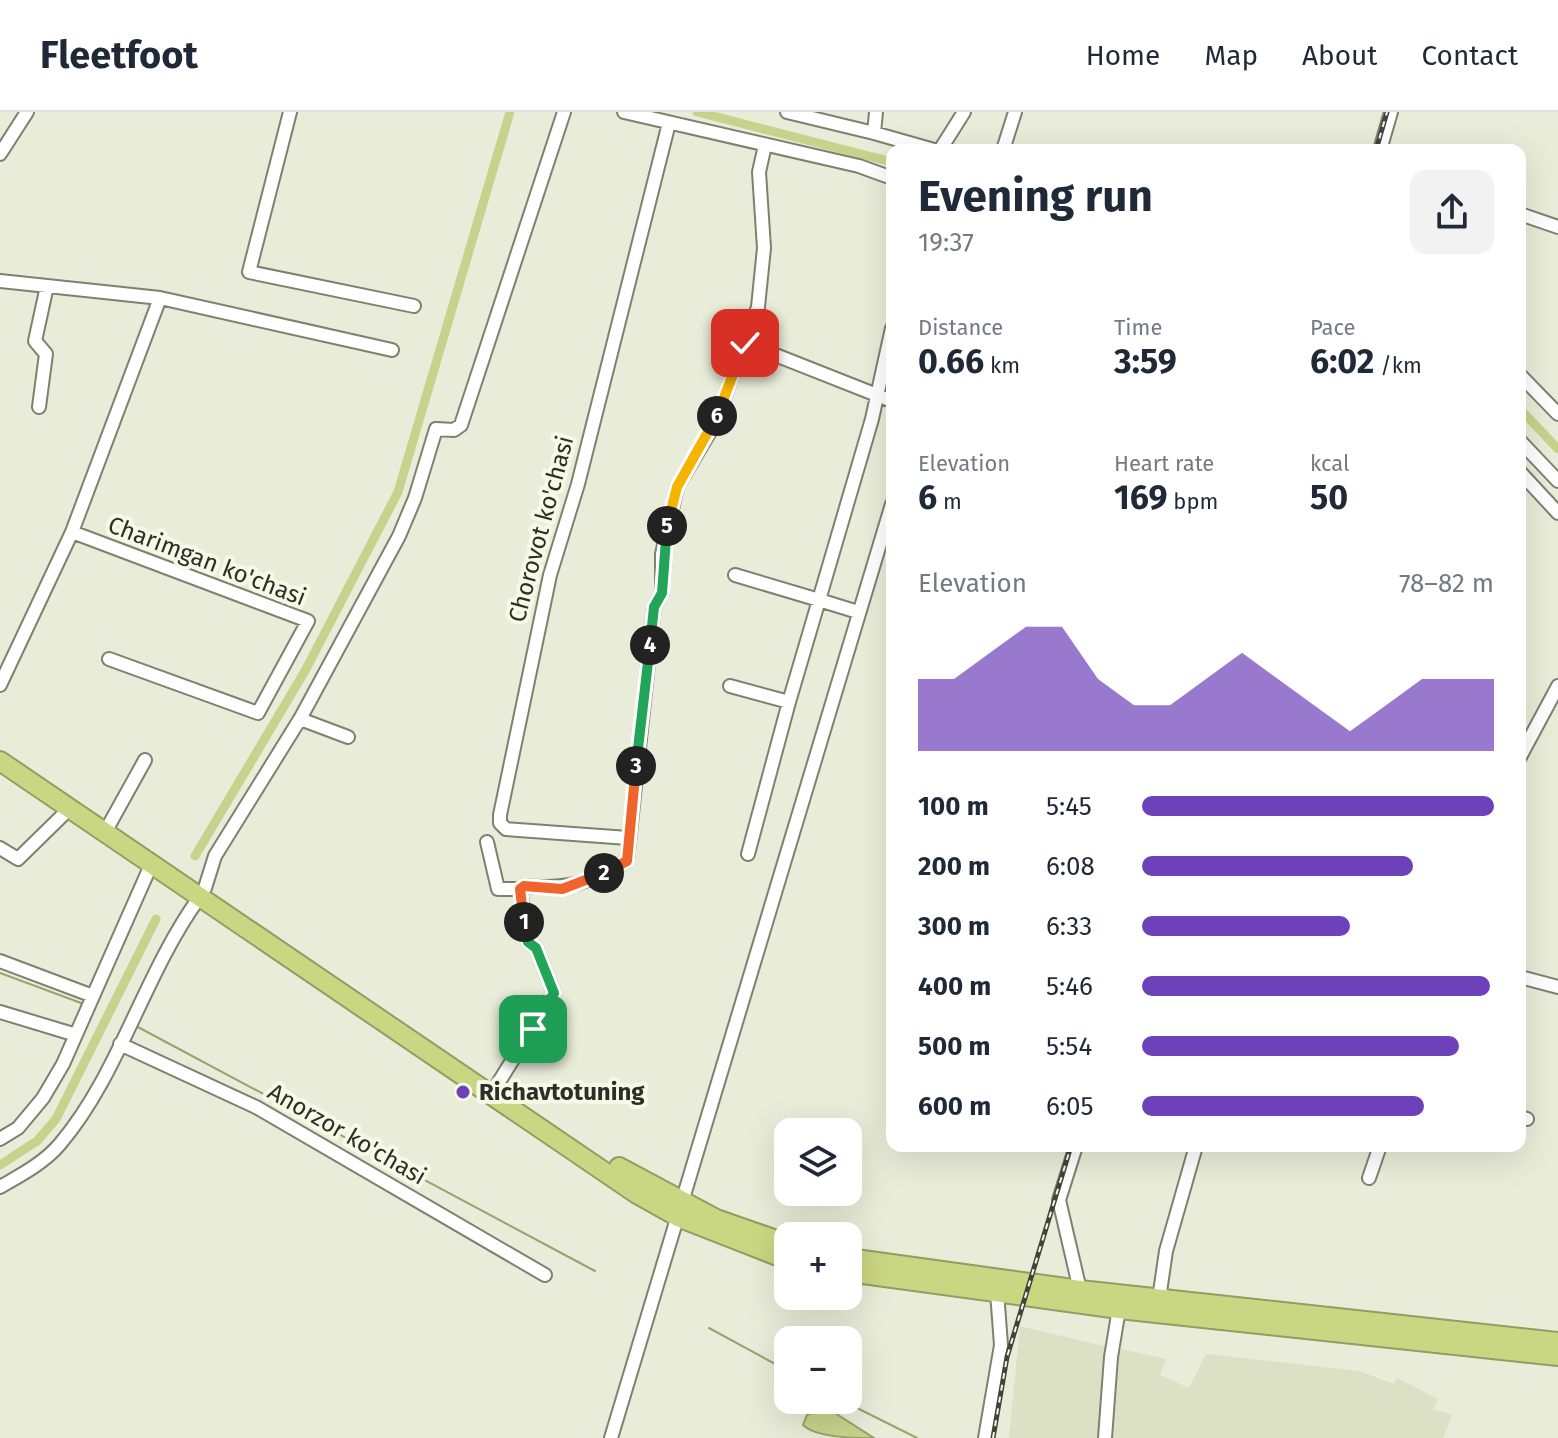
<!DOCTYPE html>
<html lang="en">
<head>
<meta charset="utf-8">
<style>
  :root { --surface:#fff; --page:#f2f2f3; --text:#1f2937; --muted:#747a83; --line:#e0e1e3; --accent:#6d41b9 }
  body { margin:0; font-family:"Fira Sans",sans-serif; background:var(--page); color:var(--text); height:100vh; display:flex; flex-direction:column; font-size:30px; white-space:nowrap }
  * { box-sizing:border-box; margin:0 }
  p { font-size:26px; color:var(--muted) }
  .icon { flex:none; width:44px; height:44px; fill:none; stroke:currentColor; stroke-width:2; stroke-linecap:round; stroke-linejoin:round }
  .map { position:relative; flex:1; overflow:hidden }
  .panel { position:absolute; left:886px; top:32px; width:640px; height:1008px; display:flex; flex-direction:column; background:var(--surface); border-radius:16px; box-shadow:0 8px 32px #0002 }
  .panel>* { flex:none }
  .tools { position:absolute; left:774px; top:1006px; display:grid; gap:16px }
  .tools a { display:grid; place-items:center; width:88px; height:88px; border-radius:16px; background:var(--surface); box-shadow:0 8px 32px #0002; font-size:40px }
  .pin { position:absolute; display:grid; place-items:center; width:68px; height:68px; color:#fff; margin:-34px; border-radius:16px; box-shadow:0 4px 12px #0006 }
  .km { position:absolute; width:40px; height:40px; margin:-20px; border-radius:50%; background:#222; color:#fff; font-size:22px; line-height:40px; text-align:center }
  .round { display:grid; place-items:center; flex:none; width:84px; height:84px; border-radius:16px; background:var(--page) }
  .headline { display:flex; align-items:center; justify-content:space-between; height:136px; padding:0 32px }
  h1 { font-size:44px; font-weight:700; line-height:60px }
  .stats { display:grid; grid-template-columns:repeat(3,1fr); gap:12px; height:136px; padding:8px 32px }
  .stats div { display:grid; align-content:center }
  .stats b { font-size:34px; font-weight:700 }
  .stats small { font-size:22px; font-weight:400 }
  .stats p { font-size:22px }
  .chart { height:224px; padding:16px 32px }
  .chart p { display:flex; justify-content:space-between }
  .chart svg { width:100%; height:144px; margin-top:8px; fill:var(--accent); opacity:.7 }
  ul { padding:0 32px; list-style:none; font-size:26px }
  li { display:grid; grid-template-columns:128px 96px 1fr; align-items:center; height:60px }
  li i { height:20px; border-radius:10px; background:var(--accent) }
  header { display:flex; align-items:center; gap:48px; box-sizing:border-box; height:112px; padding:0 40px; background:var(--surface); border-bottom:2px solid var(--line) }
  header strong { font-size:38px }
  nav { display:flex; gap:44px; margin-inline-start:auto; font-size:28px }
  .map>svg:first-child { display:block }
</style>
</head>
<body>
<header>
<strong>Fleetfoot</strong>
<nav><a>Home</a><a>Map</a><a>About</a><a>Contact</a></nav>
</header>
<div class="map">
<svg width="1558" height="1326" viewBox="0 0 1558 1326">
  <rect width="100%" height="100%" fill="#e8ecd8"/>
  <path fill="#dce1c6" d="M 1020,1214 L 1107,1235 L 1099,1326 L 1009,1326 Z
    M 1121,1237 L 1166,1247 L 1160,1263 L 1189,1276 L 1206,1242 L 1359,1259 L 1394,1272 L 1397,1266 L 1438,1287 L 1433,1297 L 1452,1303 L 1443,1326 L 1109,1326 L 1112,1252 L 1117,1251 Z"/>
  <path fill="#c7d38c" stroke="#99a26e" stroke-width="2" d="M 824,1294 L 874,1326 C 854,1326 817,1326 803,1313 L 807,1303 Z"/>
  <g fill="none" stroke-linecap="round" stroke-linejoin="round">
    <path stroke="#99a26e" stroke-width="2" d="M 0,861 L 81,891
      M 136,914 L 595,1159
      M 709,1216 L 788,1259
      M 841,1288 L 917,1326"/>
    <path stroke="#c7d38c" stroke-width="9" d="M 697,0 L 892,50
      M 1520,297 L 1558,337
      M 195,744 L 305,559 L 398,380 L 510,0
      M 0,1053 L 37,1029 L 56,1007 L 156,807"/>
    <defs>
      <path id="minor" d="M 290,0 L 249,160 L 414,194
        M 624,0 L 859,54 L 892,66
        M 787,0 L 874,21 L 876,0
        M 874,21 L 934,38
        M 940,38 L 964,0
        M 1003,38 L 1015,0
        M 1380,38 L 1391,0
        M 0,42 L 27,0
        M 1520,102 L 1558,115
        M 0,169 L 160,186 L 392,238
        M 745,231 L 892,289
        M 1520,263 L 1558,302
        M 39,295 L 46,242 L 35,229 L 47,174
        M 1520,329 L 1558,369
        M 1520,360 L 1558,401
        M 72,420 L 308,509 L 258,601 L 109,547
        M 735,463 L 819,488 L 872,307 L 892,216
        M 0,573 L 72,420 L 160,186
        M 730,574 L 789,590 L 819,488 L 858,500
        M 300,607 L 348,625
        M 1520,645 L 1558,574
        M 109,713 L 145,648
        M 628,726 L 506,717 L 500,711 L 500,703 L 550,463 L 578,372 L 669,11
        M 487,730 L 498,777 L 520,777
        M 0,736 L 18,747 L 69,697
        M 748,742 L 789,590
        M 205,776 L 215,744 L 300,607 L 399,424 L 415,386 L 436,317 L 454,318 L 461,313 L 564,0
        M 0,849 L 93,884
        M 1520,865 L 1558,875
        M 0,900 L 73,922
        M 120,932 L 256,995 L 545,1163
        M 497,973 L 554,881 L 536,836 L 528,830 L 520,777 L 524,774 C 569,778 587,771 627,749 L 654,495 L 662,481 L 662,442 L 677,375 L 714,313 L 758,195 L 764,136 L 759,60 L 765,33
        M 1520,1005 L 1527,1007
        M 0,1027 L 18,1016 L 43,986 L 63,952 L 151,753
        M 1076,1034 L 1059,1088 L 1080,1178
        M 1369,1066 L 1380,1034
        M 0,1075 C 21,1063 44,1051 60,1032 C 119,963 144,862 199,786
        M 1159,1187 L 1166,1139 L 1196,1034
        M 611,1326 L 892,392
        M 985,1326 L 1001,1233 L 997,1180
        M 1105,1326 L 1111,1245 L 1119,1197"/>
      <path id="highway" d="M 0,649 L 637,1082 L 678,1105 L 788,1148
        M 619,1055 L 716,1107 L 788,1132
        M 848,1146 L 1080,1178 L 1558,1230
        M 848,1160 L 1119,1197 L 1558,1244"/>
    </defs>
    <use href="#minor" stroke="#7e8170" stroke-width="16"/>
    <use href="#highway" stroke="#939c62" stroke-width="22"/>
    <use href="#minor" stroke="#fff" stroke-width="12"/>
    <use href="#highway" stroke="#cad782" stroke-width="18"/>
    <defs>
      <path id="rail" d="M 1376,38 L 1387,0
        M 993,1326 L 1007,1245 L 1071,1034"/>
    </defs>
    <use href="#rail" stroke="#42433a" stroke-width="5"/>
    <use href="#rail" stroke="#f5f9e5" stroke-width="2" stroke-dasharray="6" stroke-linecap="butt"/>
  </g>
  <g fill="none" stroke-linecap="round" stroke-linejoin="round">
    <defs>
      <path id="split-1" d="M 524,810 L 528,830 L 536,836 L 554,881 L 533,917"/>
      <path id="split-2" d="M 524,810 L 520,777 L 524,774 L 562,777 L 604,761"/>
      <path id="split-3" d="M 604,761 L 627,749 L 636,654"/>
      <path id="split-4" d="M 636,654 L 650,533"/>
      <path id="split-5" d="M 650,533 L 654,495 L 662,481 L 667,414"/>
      <path id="split-6" d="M 667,414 L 677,375 L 717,304"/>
      <path id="split-7" d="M 717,304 L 745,231"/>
    </defs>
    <use href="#split-1" stroke="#fff" stroke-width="16"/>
    <use href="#split-2" stroke="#fff" stroke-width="16"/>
    <use href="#split-3" stroke="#fff" stroke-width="16"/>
    <use href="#split-4" stroke="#fff" stroke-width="16"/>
    <use href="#split-5" stroke="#fff" stroke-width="16"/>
    <use href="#split-6" stroke="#fff" stroke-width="16"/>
    <use href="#split-7" stroke="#fff" stroke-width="16"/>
    <use href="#split-1" stroke="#22a559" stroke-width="10"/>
    <use href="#split-2" stroke="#f0652b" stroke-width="10"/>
    <use href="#split-3" stroke="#f0652b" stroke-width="10"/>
    <use href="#split-4" stroke="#22a559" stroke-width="10"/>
    <use href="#split-5" stroke="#22a559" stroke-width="10"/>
    <use href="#split-6" stroke="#f5b400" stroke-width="10"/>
    <use href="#split-7" stroke="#f5b400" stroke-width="10"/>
  </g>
  <circle fill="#6d41b9" stroke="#f5f9e5" stroke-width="3" cx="463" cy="980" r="8"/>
  <g text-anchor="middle" stroke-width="8" stroke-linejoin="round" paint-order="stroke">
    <g font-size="24" fill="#2d2e27" stroke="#f5f9e5">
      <text transform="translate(541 417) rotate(-75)" y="8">Chorovot ko'chasi</text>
      <text transform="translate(207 449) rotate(21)" y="8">Charimgan ko'chasi</text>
      <text transform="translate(347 1022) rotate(30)" y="8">Anorzor ko'chasi</text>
    </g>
    <g font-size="24" font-weight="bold" fill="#2d2e27" stroke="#f5f9e5" text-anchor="start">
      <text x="479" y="988">Richavtotuning</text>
    </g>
  </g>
</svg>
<div class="tools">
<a><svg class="icon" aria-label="layers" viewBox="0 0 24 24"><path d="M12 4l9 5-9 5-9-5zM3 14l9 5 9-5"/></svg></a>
<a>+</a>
<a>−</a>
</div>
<div class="pin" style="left:533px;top:917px;background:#1e9e55"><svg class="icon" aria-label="arrive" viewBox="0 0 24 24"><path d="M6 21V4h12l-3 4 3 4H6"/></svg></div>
<div class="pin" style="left:745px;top:231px;background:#d93025"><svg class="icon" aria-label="check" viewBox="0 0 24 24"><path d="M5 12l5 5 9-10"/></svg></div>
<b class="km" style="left:524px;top:810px">1</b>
<b class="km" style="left:604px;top:761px">2</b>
<b class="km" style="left:636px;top:654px">3</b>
<b class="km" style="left:650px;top:533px">4</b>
<b class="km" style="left:667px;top:414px">5</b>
<b class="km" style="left:717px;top:304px">6</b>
<section class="panel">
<div class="headline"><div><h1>Evening run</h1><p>19:37</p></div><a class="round"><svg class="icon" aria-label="share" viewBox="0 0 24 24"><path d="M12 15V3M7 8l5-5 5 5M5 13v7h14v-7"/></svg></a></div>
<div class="stats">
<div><p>Distance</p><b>0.66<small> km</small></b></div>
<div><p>Time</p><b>3:59</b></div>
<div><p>Pace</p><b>6:02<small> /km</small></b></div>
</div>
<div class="stats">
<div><p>Elevation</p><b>6<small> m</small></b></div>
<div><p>Heart rate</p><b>169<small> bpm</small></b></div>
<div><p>kcal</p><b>50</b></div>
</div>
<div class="chart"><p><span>Elevation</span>78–82 m</p>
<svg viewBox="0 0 160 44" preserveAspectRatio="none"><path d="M0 44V22L10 22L20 14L30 6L40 6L50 22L60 30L70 30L80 22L90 14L100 22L110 30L120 38L130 30L140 22L150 22L160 22V44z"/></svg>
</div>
<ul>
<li><b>100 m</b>5:45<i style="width:100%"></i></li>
<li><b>200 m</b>6:08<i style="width:77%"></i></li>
<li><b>300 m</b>6:33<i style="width:59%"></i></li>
<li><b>400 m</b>5:46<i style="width:99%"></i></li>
<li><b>500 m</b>5:54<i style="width:90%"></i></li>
<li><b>600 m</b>6:05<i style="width:80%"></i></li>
</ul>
</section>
</div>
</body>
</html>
